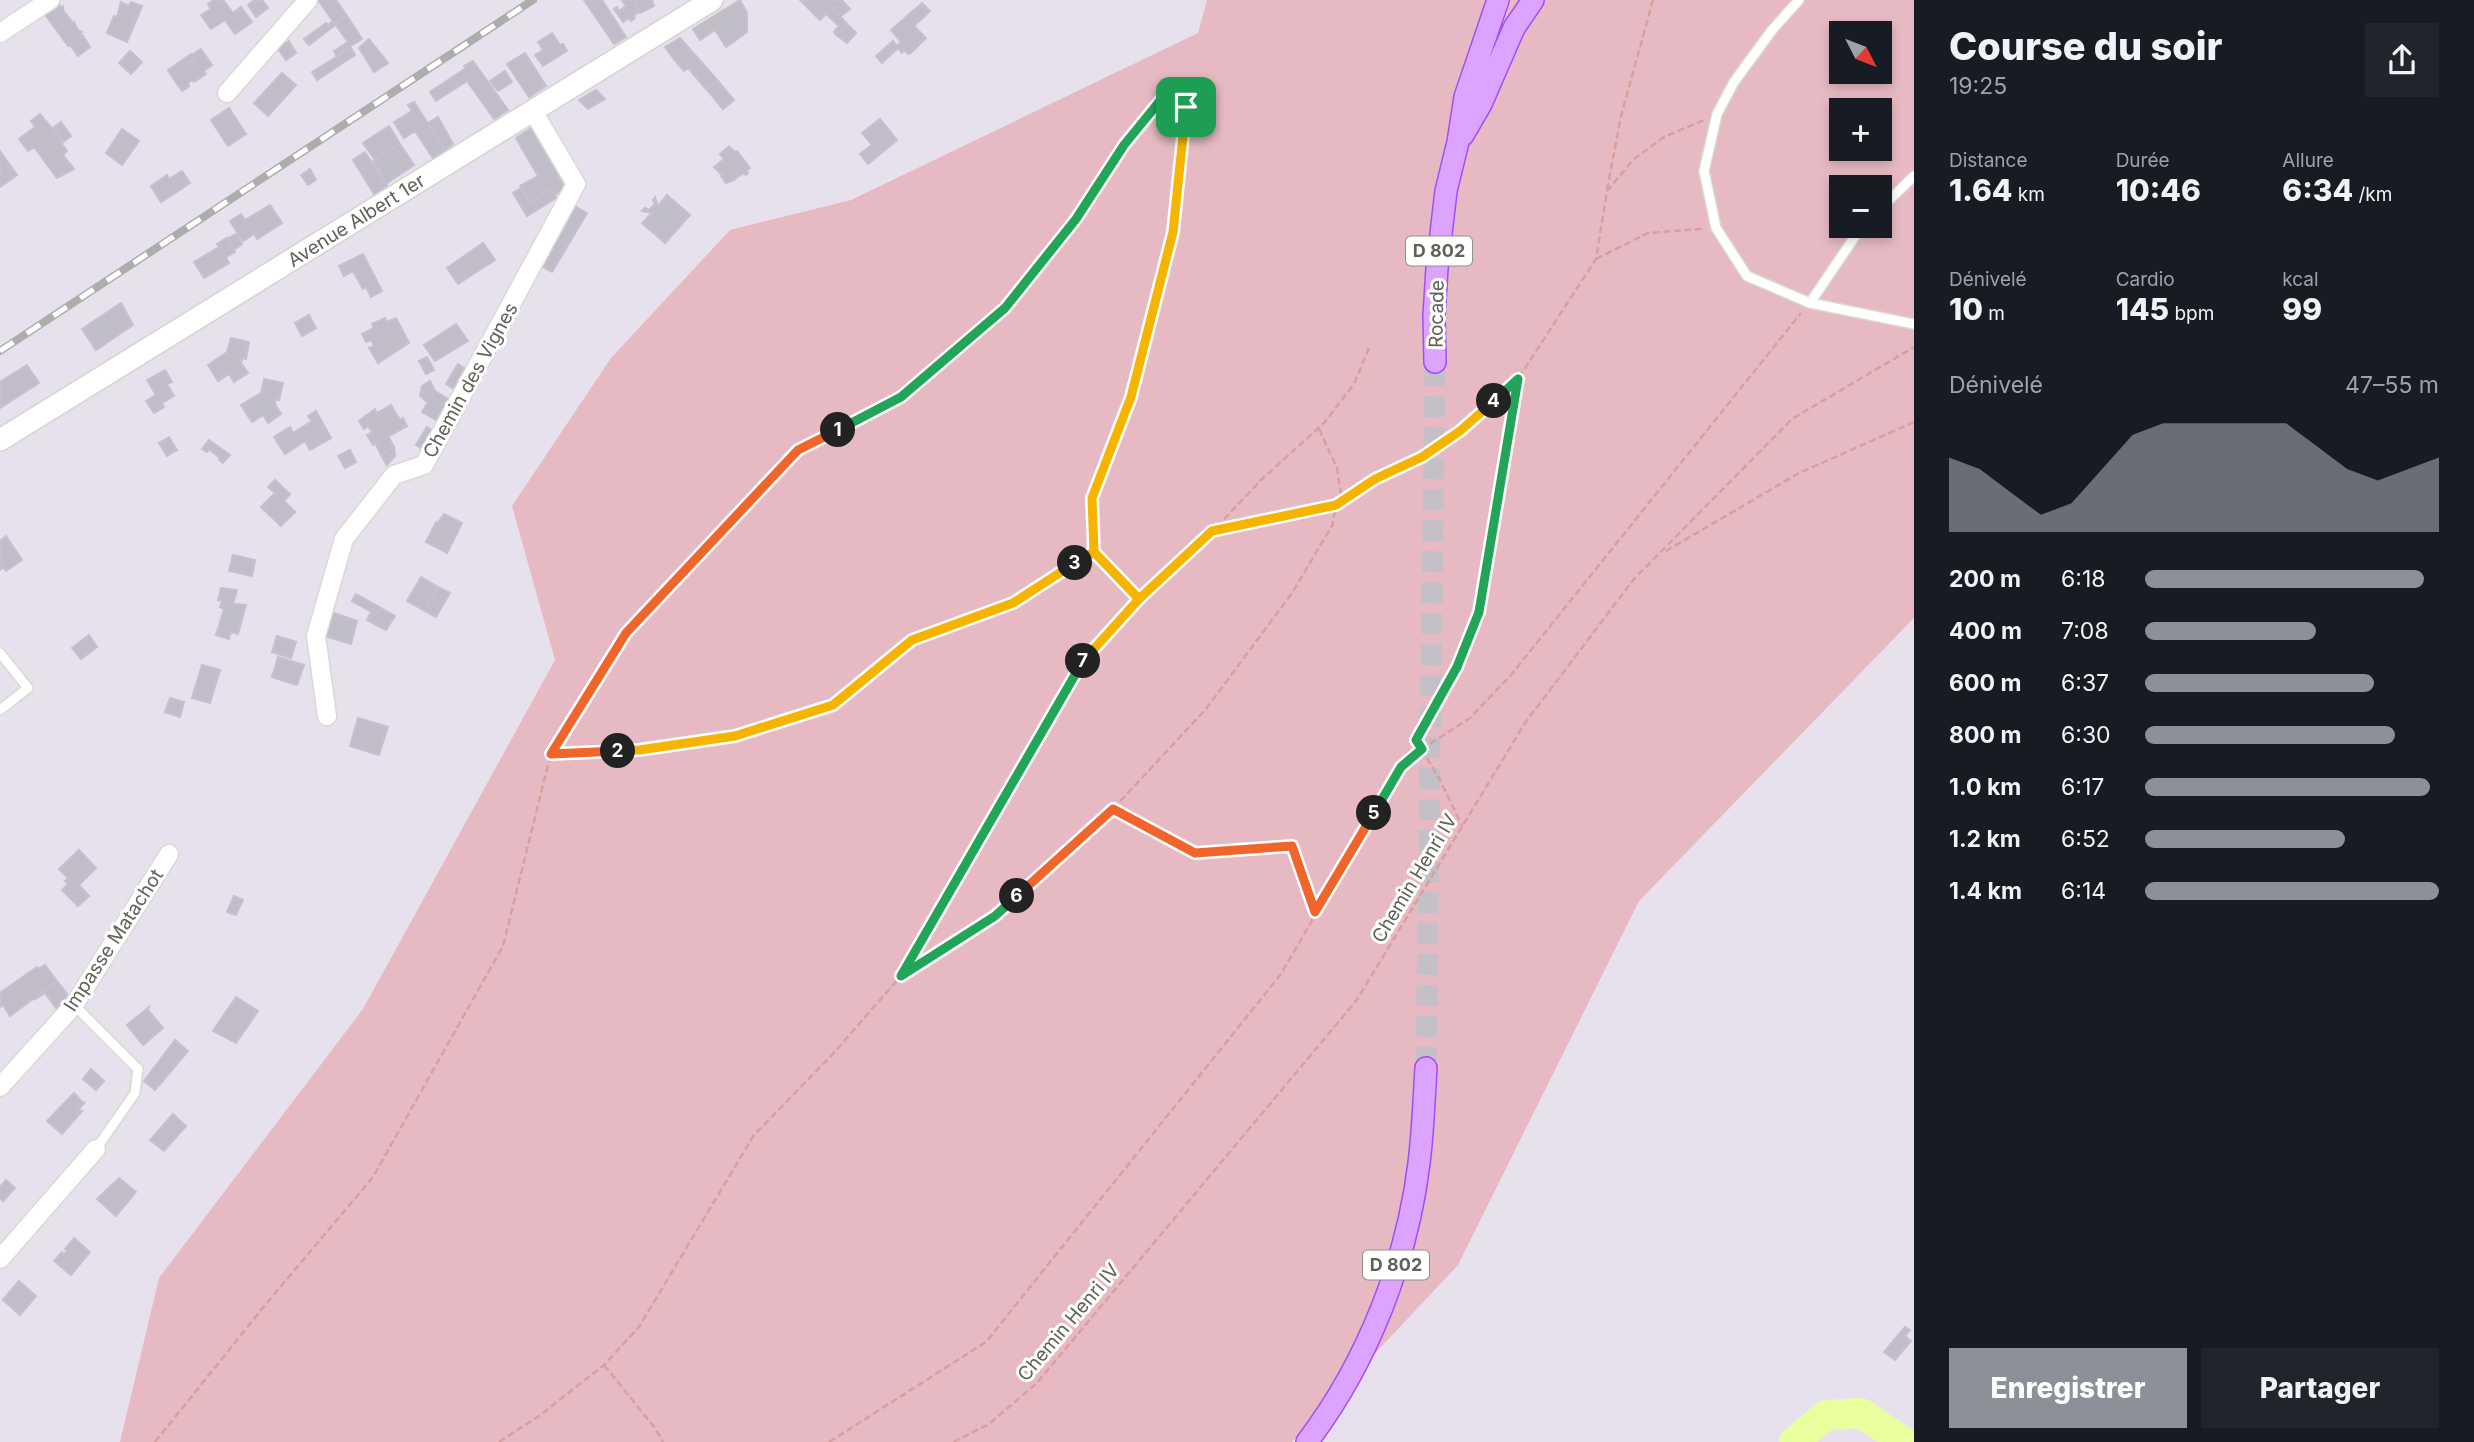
<!DOCTYPE html>
<html lang="fr">
<head>
<meta charset="utf-8">
<style>
  :root { --surface:#171b24; --page:#20242c; --text:#f1f3f6; --muted:#9ea1a6; --accent:#8c9099 }
  body { margin:0; font-family:Inter,sans-serif; background:var(--page); color:var(--text); height:100vh; display:flex; flex-direction:column; font-size:26px; white-space:nowrap }
  * { box-sizing:border-box; margin:0 }
  p { font-size:23px; color:var(--muted) }
  .icon { flex:none; width:38px; height:38px; fill:none; stroke:currentColor; stroke-width:2; stroke-linecap:round; stroke-linejoin:round }
  .map { position:relative; flex:1; overflow:hidden }
  .panel { display:flex; flex-direction:column; background:var(--surface); width:560px }
  .panel>* { flex:none }
  .needle { width:46px; rotate:132deg }
  .tools { position:absolute; left:1829px; top:21px; display:grid; gap:14px }
  .tools a { display:grid; place-items:center; width:63px; height:63px; border-radius:0px; background:var(--surface); box-shadow:0 4px 10px #0003; font-size:35px }
  .pin { position:absolute; display:grid; place-items:center; width:60px; height:60px; color:#fff; margin:-30px; border-radius:14px; box-shadow:0 4px 10px #0006 }
  .km { position:absolute; width:35px; height:35px; margin:-18px; border-radius:50%; background:#222; color:#fff; font-size:19px; line-height:35px; text-align:center }
  .round { display:grid; place-items:center; flex:none; width:74px; height:74px; border-radius:0px; background:var(--page) }
  .overview { display:flex; align-items:center; justify-content:space-between; height:119px; padding:0 35px }
  h1 { font-size:38px; font-weight:800; line-height:52px }
  .stats { display:grid; grid-template-columns:repeat(3,1fr); gap:10px; height:119px; padding:7px 35px }
  .stats div { display:grid; align-content:center }
  .stats b { font-size:30px; font-weight:800 }
  .stats small { font-size:19px; font-weight:400 }
  .stats p { font-size:19px }
  .chart { height:196px; padding:14px 35px }
  .chart p { display:flex; justify-content:space-between }
  .chart svg { width:100%; height:126px; margin-top:7px; fill:var(--accent); opacity:.7 }
  .primary-button { display:flex; gap:14px; margin-top:auto; padding:14px 35px }
  .primary-button a { flex:1; height:80px; border-radius:0px; background:var(--accent); color:#fff; font-size:28px; font-weight:800; line-height:80px; text-align:center }
  .primary-button a+a { background:var(--page); color:var(--text) }
  ul { padding:0 35px; list-style:none; font-size:23px }
  li { display:grid; grid-template-columns:112px 84px 1fr; align-items:center; height:52px }
  li i { height:18px; border-radius:9px; background:var(--accent) }
  main { display:flex; flex:1; min-height:0 }
  .map>svg:first-child { display:block }
</style>
</head>
<body>
<main>
<div class="map">
<svg width="1914" height="1442" viewBox="0 0 1914 1442">
  <rect width="100%" height="100%" fill="#e7e0ed"/>
  <path fill="#e7bac3" fill-rule="evenodd" d="M 1207,0 L 1914,0 L 1914,618 L 1639,901 L 1458,1265 L 1292,1442 L 120,1442 L 159,1278 L 363,1009 L 555,660 L 512,506 L 611,358 L 730,230 L 851,200 L 1198,33 ZM 1841,33 L 1880,33 L 1880,72 L 1841,72 ZM 1841,110 L 1880,110 L 1880,149 L 1841,149 ZM 1841,187 L 1880,187 L 1880,226 L 1841,226 Z"/>
  <g fill="none" stroke-linecap="round" stroke-linejoin="round">
    <path stroke="#e9ff9e" stroke-width="30" d="M 1794,1442 L 1826,1415 L 1861,1413 L 1904,1442"/>
  </g>
  <path fill="#c1bdc8" stroke="#c7bed2" stroke-width="2" d="M 214,0 L 223,0 L 233,13 L 241,7 L 252,22 L 235,34 L 225,20 L 211,29 L 201,15 L 211,9 L 208,4 Z
    M 254,0 L 262,0 L 268,8 L 256,17 L 248,5 Z
    M 318,0 L 336,0 L 347,16 L 309,45 L 304,39 L 326,23 L 328,25 L 333,21 Z
    M 584,0 L 602,0 L 626,37 L 614,44 Z
    M 622,0 L 633,0 L 639,12 L 633,16 L 635,18 L 631,21 L 630,18 L 623,22 L 614,9 L 617,7 L 619,11 L 626,6 Z
    M 633,0 L 652,0 L 654,6 L 640,13 Z
    M 740,0 L 747,13 L 747,32 L 726,47 L 715,30 L 700,40 L 693,29 Z
    M 800,0 L 826,0 L 847,24 L 837,35 L 834,32 L 839,26 L 826,14 L 820,20 Z
    M 826,0 L 842,0 L 850,9 L 841,16 Z
    M 121,2 L 129,6 L 131,2 L 142,6 L 127,42 L 107,33 L 114,16 L 117,17 Z
    M 58,3 L 62,8 L 63,7 L 63,10 L 73,23 L 74,22 L 78,30 L 82,32 L 80,33 L 83,36 L 68,46 L 44,13 Z
    M 922,3 L 930,11 L 914,26 L 926,38 L 911,53 L 908,54 L 904,50 L 902,53 L 898,48 L 882,63 L 876,56 L 893,41 L 897,46 L 901,42 L 891,30 Z
    M 347,16 L 362,39 L 336,55 L 334,51 L 348,42 L 335,24 Z
    M 847,24 L 856,33 L 847,43 L 836,35 Z
    M 552,33 L 560,45 L 563,44 L 567,51 L 543,66 L 535,55 L 543,50 L 538,42 Z
    M 83,36 L 90,47 L 78,56 L 70,45 Z
    M 680,38 L 718,81 L 707,90 L 688,68 L 684,71 L 677,63 L 665,47 Z
    M 369,39 L 388,63 L 374,72 L 359,48 Z
    M 289,41 L 296,53 L 286,60 L 278,49 Z
    M 351,48 L 355,55 L 317,80 L 312,72 Z
    M 201,49 L 212,65 L 204,71 L 206,74 L 194,82 L 192,80 L 188,83 L 189,86 L 182,91 L 171,75 L 195,58 L 192,55 Z
    M 130,51 L 142,62 L 131,74 L 119,63 Z
    M 525,53 L 546,86 L 529,97 L 507,64 Z
    M 191,54 L 195,58 L 171,75 L 168,70 Z
    M 473,61 L 508,110 L 494,119 L 467,81 L 436,101 L 430,92 L 466,68 L 464,66 Z
    M 505,71 L 512,82 L 498,91 L 490,81 Z
    M 282,73 L 296,85 L 268,116 L 254,103 Z
    M 718,81 L 734,100 L 723,109 L 707,90 Z
    M 596,90 L 605,99 L 588,109 L 579,100 Z
    M 414,102 L 445,150 L 433,158 L 415,131 L 404,138 L 394,122 L 412,111 L 408,105 Z
    M 229,108 L 246,134 L 228,146 L 211,120 Z
    M 40,114 L 63,142 L 61,143 L 67,151 L 63,155 L 74,169 L 57,178 L 34,147 L 28,151 L 19,139 L 35,127 L 31,121 Z
    M 438,117 L 453,144 L 445,150 L 428,123 Z
    M 880,119 L 897,140 L 868,164 L 860,154 L 872,145 L 862,133 Z
    M 61,122 L 71,136 L 63,142 L 53,128 Z
    M 389,126 L 400,144 L 375,160 L 363,143 Z
    M 531,128 L 563,184 L 563,190 L 555,195 L 551,190 L 530,203 L 520,186 L 538,176 L 516,138 Z
    M 122,129 L 139,141 L 122,165 L 106,153 Z
    M 400,144 L 414,165 L 387,183 L 373,161 Z
    M 729,146 L 735,152 L 737,151 L 750,168 L 746,171 L 748,173 L 746,175 L 744,173 L 740,176 L 739,175 L 734,180 L 726,183 L 721,176 L 722,175 L 714,167 L 724,159 L 720,154 Z
    M 0,151 L 17,175 L 0,187 Z
    M 365,152 L 387,186 L 374,194 L 353,160 Z
    M 310,169 L 316,180 L 308,185 L 301,175 Z
    M 182,171 L 190,183 L 161,202 L 151,186 L 167,175 L 169,179 Z
    M 521,188 L 530,203 L 551,190 L 556,198 L 527,216 L 513,193 Z
    M 667,195 L 690,215 L 665,243 L 642,223 L 652,213 L 642,211 L 645,208 L 649,210 L 655,204 L 653,200 L 655,197 L 658,206 Z
    M 270,205 L 282,223 L 257,239 L 254,234 L 243,241 L 230,221 L 241,214 L 245,220 Z
    M 573,205 L 587,213 L 552,272 L 538,264 Z
    M 236,234 L 242,244 L 234,250 L 227,239 Z
    M 227,238 L 235,252 L 226,257 L 229,263 L 204,278 L 194,262 L 219,247 L 217,244 Z
    M 483,243 L 495,260 L 458,284 L 447,268 Z
    M 363,254 L 382,291 L 371,297 L 366,287 L 363,289 L 353,271 L 344,276 L 339,266 Z
    M 121,303 L 133,325 L 96,350 L 82,329 Z
    M 309,315 L 316,328 L 302,336 L 295,323 Z
    M 385,318 L 387,322 L 396,318 L 409,343 L 378,363 L 369,348 L 374,346 L 371,340 L 366,342 L 362,334 L 374,328 L 372,324 Z
    M 456,324 L 468,341 L 435,361 L 424,345 Z
    M 231,338 L 249,342 L 246,359 L 243,358 L 241,363 L 248,373 L 234,382 L 229,374 L 218,381 L 208,365 L 227,352 Z
    M 427,357 L 434,370 L 426,374 L 419,361 Z
    M 458,364 L 469,371 L 457,391 L 446,384 Z
    M 27,365 L 39,383 L 0,408 L 0,382 Z
    M 165,370 L 172,382 L 167,384 L 174,396 L 162,403 L 164,407 L 154,413 L 146,401 L 156,395 L 147,380 Z
    M 264,379 L 283,383 L 279,400 L 276,399 L 275,404 L 281,414 L 268,423 L 263,415 L 252,422 L 241,405 L 261,393 Z
    M 430,381 L 435,391 L 428,403 L 420,396 L 422,386 Z
    M 435,391 L 453,402 L 441,423 L 422,412 Z
    M 391,405 L 400,420 L 403,418 L 407,426 L 373,445 L 367,435 L 372,432 L 368,426 L 364,429 L 359,421 L 375,409 L 377,413 Z
    M 316,411 L 331,438 L 310,450 L 305,441 L 285,454 L 274,437 L 290,427 L 293,433 L 312,421 L 308,416 Z
    M 427,427 L 435,432 L 424,450 L 416,445 Z
    M 388,436 L 394,447 L 381,455 L 375,443 Z
    M 169,437 L 177,450 L 167,456 L 159,443 Z
    M 209,440 L 230,455 L 223,463 L 219,460 L 220,458 L 209,449 L 207,452 L 202,449 Z
    M 394,447 L 395,456 L 387,465 L 381,455 Z
    M 350,450 L 356,462 L 345,468 L 338,456 Z
    M 275,480 L 290,494 L 284,501 L 295,512 L 281,526 L 261,507 L 275,493 L 268,487 Z
    M 444,514 L 462,523 L 447,553 L 426,542 L 436,522 L 438,523 Z
    M 6,536 L 22,560 L 6,571 L 3,567 L 0,570 L 0,541 Z
    M 233,555 L 255,560 L 252,576 L 229,571 Z
    M 421,577 L 438,587 L 425,611 L 407,601 Z
    M 438,587 L 450,593 L 436,617 L 425,611 Z
    M 221,588 L 237,590 L 233,604 L 246,605 L 238,634 L 231,632 L 229,639 L 216,635 L 224,609 L 220,607 L 222,601 L 218,600 Z
    M 356,594 L 381,608 L 377,615 L 352,601 Z
    M 381,608 L 395,616 L 386,630 L 367,620 L 371,612 L 377,615 Z
    M 331,612 L 357,621 L 351,644 L 325,636 Z
    M 89,635 L 97,647 L 81,659 L 72,648 Z
    M 277,636 L 296,642 L 291,658 L 272,652 Z
    M 278,657 L 304,665 L 297,685 L 272,677 Z
    M 202,665 L 220,670 L 210,703 L 192,698 Z
    M 170,698 L 184,702 L 180,717 L 165,712 Z
    M 358,718 L 388,727 L 379,755 L 350,746 Z
    M 79,850 L 96,868 L 79,885 L 89,896 L 78,906 L 62,890 L 68,884 L 65,881 L 68,878 L 59,869 Z
    M 234,896 L 243,900 L 236,915 L 227,912 Z
    M 45,965 L 57,981 L 10,1016 L 3,1005 L 0,1007 L 0,993 L 37,967 L 38,969 Z
    M 57,981 L 67,994 L 68,999 L 56,1008 L 45,993 L 34,1000 Z
    M 236,997 L 258,1011 L 236,1043 L 213,1031 Z
    M 149,1007 L 148,1010 L 163,1028 L 143,1045 L 127,1025 Z
    M 175,1040 L 188,1051 L 155,1090 L 144,1081 Z
    M 91,1069 L 104,1081 L 96,1090 L 83,1079 Z
    M 74,1093 L 83,1103 L 85,1102 L 78,1110 L 82,1111 L 62,1134 L 47,1121 Z
    M 173,1114 L 186,1126 L 164,1151 L 150,1140 Z
    M 119,1178 L 136,1192 L 116,1216 L 97,1199 Z
    M 6,1180 L 15,1188 L 3,1201 L 0,1198 L 0,1187 Z
    M 74,1238 L 90,1252 L 71,1275 L 54,1261 L 62,1252 L 64,1254 L 67,1251 L 65,1249 Z
    M 19,1281 L 36,1296 L 20,1315 L 3,1300 Z
    M 1905,1327 L 1910,1330 L 1905,1336 L 1911,1341 L 1895,1360 L 1884,1352 Z"/>
  <g fill="none" stroke-linecap="round" stroke-linejoin="round">
    <path stroke="#c5c0c8" stroke-width="21" stroke-dasharray="21 10" stroke-linecap="butt" d="M 1426,1068 L 1435,362"/>
    <defs>
      <path id="lane" d="M 1799,0 L 1772,30 L 1734,82 L 1717,114 L 1704,171 L 1716,228 L 1747,276 L 1810,303 L 1914,324
        M 1880,209 L 1914,176
        M 1810,303 L 1862,226
        M 0,653 L 28,688 L 0,710
        M 74,1005 L 138,1069 L 135,1093 L 96,1149"/>
      <path id="street" d="M 0,33 L 50,0
        M 227,93 L 308,0
        M 327,716 L 316,636 L 344,539 L 394,475 L 424,465 L 576,184 L 533,111
        M 0,1087 L 74,1005 L 169,854
        M 0,1259 L 96,1149"/>
      <path id="secondary" d="M 0,440 L 712,0"/>
      <path id="primary" d="M 1463,135 L 1481,104 L 1514,28 L 1533,0
        M 1435,362 L 1434,316 L 1437,268 L 1446,191 L 1458,142 L 1465,97 L 1498,0
        M 1307,1442 C 1367,1363 1407,1262 1419,1163 C 1423,1132 1424,1099 1426,1068"/>
    </defs>
    <use href="#lane" stroke="#d7dbd3" stroke-width="12"/>
    <use href="#street" stroke="#d7dbd3" stroke-width="21"/>
    <use href="#secondary" stroke="#d1d5cb" stroke-width="24"/>
    <use href="#primary" stroke="#a44bfa" stroke-width="24"/>
    <path stroke="#da9f9c" stroke-width="2.5" stroke-dasharray="7 3.5" stroke-linecap="butt" d="M 1607,190 L 1621,116 L 1653,0
      M 1596,259 L 1648,233 L 1702,229
      M 1319,429 L 1337,468 L 1342,501
      M 1215,531 L 1336,505 L 1375,479 L 1422,457 L 1460,431 L 1518,379
      M 1666,551 L 1799,473 L 1914,422
      M 1416,740 L 1440,780 L 1462,826
      M 553,753 L 639,750 L 735,736 L 833,705 L 912,640 L 1013,603 L 1094,552
      M 1402,765 L 1457,667 L 1480,612 L 1518,379 L 1596,259 L 1607,191 L 1634,159 L 1664,137 L 1704,120
      M 1113,809 L 1206,709 L 1292,593 L 1332,526 L 1336,505
      M 903,974 L 995,916 L 1113,809 L 1195,853 L 1291,846 L 1315,911
      M 604,1365 L 655,1428 L 663,1442
      M 155,1442 L 266,1304 L 373,1177 L 503,946 L 551,753 L 626,633 L 798,450 L 901,397 L 1005,308 L 1076,219 L 1124,145 L 1168,91 L 1186,107 L 1173,232 L 1131,397 L 1092,498 L 1094,552 L 1139,599
      M 499,1442 L 539,1416 L 604,1365 L 639,1327 L 754,1135 L 831,1056 L 901,976 L 1086,655 L 1139,599 L 1212,532 L 1262,479 L 1324,423 L 1354,384 L 1369,348
      M 829,1442 L 986,1342 L 1281,974 L 1401,767 L 1422,749 L 1470,718 L 1511,675 L 1801,313
      M 953,1442 L 989,1424 L 1036,1384 L 1356,1001 L 1525,723 L 1634,579 L 1792,419 L 1914,347"/>
    <use href="#lane" stroke="#fff" stroke-width="9"/>
    <use href="#street" stroke="#fff" stroke-width="18"/>
    <use href="#secondary" stroke="#fff" stroke-width="21"/>
    <use href="#primary" stroke="#dca3ff" stroke-width="21"/>
    <defs>
      <path id="rail" d="M 0,351 L 533,0"/>
    </defs>
    <use href="#rail" stroke="#adaeac" stroke-width="8"/>
    <use href="#rail" stroke="#fff" stroke-width="5" stroke-dasharray="16" stroke-linecap="butt"/>
  </g>
  <g fill="none" stroke-linecap="round" stroke-linejoin="round">
    <defs>
      <path id="split-1" d="M 838,430 L 901,397 L 1005,308 L 1076,219 L 1124,145 L 1168,91 L 1186,107"/>
      <path id="split-2" d="M 618,751 L 551,754 L 626,633 L 798,450 L 838,430"/>
      <path id="split-3" d="M 618,751 L 639,750 L 735,736 L 833,705 L 912,640 L 1013,603 L 1075,563"/>
      <path id="split-4" d="M 1075,563 L 1094,552 L 1139,599 L 1212,531 L 1336,505 L 1375,479 L 1422,457 L 1460,431 L 1494,401"/>
      <path id="split-5" d="M 1374,813 L 1401,767 L 1422,749 L 1416,740 L 1457,667 L 1479,612 L 1518,379 L 1494,401"/>
      <path id="split-6" d="M 1017,896 L 1113,809 L 1195,853 L 1292,846 L 1315,912 L 1374,813"/>
      <path id="split-7" d="M 1017,896 L 995,916 L 901,976 L 1083,661"/>
      <path id="split-8" d="M 1083,661 L 1139,599 L 1094,552 L 1092,498 L 1131,397 L 1173,232 L 1186,107"/>
    </defs>
    <use href="#split-1" stroke="#fff" stroke-width="14"/>
    <use href="#split-2" stroke="#fff" stroke-width="14"/>
    <use href="#split-3" stroke="#fff" stroke-width="14"/>
    <use href="#split-4" stroke="#fff" stroke-width="14"/>
    <use href="#split-5" stroke="#fff" stroke-width="14"/>
    <use href="#split-6" stroke="#fff" stroke-width="14"/>
    <use href="#split-7" stroke="#fff" stroke-width="14"/>
    <use href="#split-8" stroke="#fff" stroke-width="14"/>
    <use href="#split-1" stroke="#22a559" stroke-width="9"/>
    <use href="#split-2" stroke="#f0652b" stroke-width="9"/>
    <use href="#split-3" stroke="#f5b400" stroke-width="9"/>
    <use href="#split-4" stroke="#f5b400" stroke-width="9"/>
    <use href="#split-5" stroke="#22a559" stroke-width="9"/>
    <use href="#split-6" stroke="#f0652b" stroke-width="9"/>
    <use href="#split-7" stroke="#22a559" stroke-width="9"/>
    <use href="#split-8" stroke="#f5b400" stroke-width="9"/>
  </g>
  <g text-anchor="middle" stroke-width="6" stroke-linejoin="round" paint-order="stroke">
    <g fill="#fff" stroke="#8f918b" stroke-width="2">
      <rect x="1406" y="236.5" width="66" height="29" rx="5"/>
      <rect x="1363" y="1250.5" width="66" height="29" rx="5"/>
    </g>
    <g font-size="18" font-weight="bold" fill="#5f6259">
      <text x="1439" y="257">D 802</text>
      <text x="1396" y="1271">D 802</text>
    </g>
    <g font-size="19" fill="#5f6259" stroke="#fff">
      <text transform="translate(356 220) rotate(-32)" y="7">Avenue Albert 1er</text>
      <text transform="translate(1436 314) rotate(-89)" y="7">Rocade</text>
      <text transform="translate(470 380) rotate(-61)" y="7">Chemin des Vignes</text>
      <text transform="translate(1414 878) rotate(-59)" y="7">Chemin Henri IV</text>
      <text transform="translate(113 940) rotate(-57)" y="7">Impasse Matachot</text>
      <text transform="translate(1068 1322) rotate(-50)" y="7">Chemin Henri IV</text>
    </g>
  </g>
</svg>
<div class="tools">
<a><svg class="needle" viewBox="-14 -14 28 28"><path d="M0-13l5 13h-10z" fill="#e53935"/><path d="M0 13l5-13h-10z" fill="#9ea1a6"/></svg></a>
<a>+</a>
<a>−</a>
</div>
<div class="pin" style="left:1186px;top:107px;background:#1e9e55"><svg class="icon" aria-label="arrive" viewBox="0 0 24 24"><path d="M6 21V4h12l-3 4 3 4H6"/></svg></div>
<b class="km" style="left:838px;top:430px">1</b>
<b class="km" style="left:618px;top:751px">2</b>
<b class="km" style="left:1075px;top:563px">3</b>
<b class="km" style="left:1494px;top:401px">4</b>
<b class="km" style="left:1374px;top:813px">5</b>
<b class="km" style="left:1017px;top:896px">6</b>
<b class="km" style="left:1083px;top:661px">7</b>
</div>
<section class="panel">
<div class="overview"><div><h1>Course du soir</h1><p>19:25</p></div><a class="round"><svg class="icon" aria-label="share" viewBox="0 0 24 24"><path d="M12 15V3M7 8l5-5 5 5M5 13v7h14v-7"/></svg></a></div>
<div class="stats">
<div><p>Distance</p><b>1.64<small> km</small></b></div>
<div><p>Durée</p><b>10:46</b></div>
<div><p>Allure</p><b>6:34<small> /km</small></b></div>
</div>
<div class="stats">
<div><p>Dénivelé</p><b>10<small> m</small></b></div>
<div><p>Cardio</p><b>145<small> bpm</small></b></div>
<div><p>kcal</p><b>99</b></div>
</div>
<div class="chart"><p><span>Dénivelé</span>47–55 m</p>
<svg viewBox="0 0 160 44" preserveAspectRatio="none"><path d="M0 44V18L10 22L20 30L30 38L40 34L50 22L60 10L70 6L80 6L90 6L100 6L110 6L120 14L130 22L140 26L150 22L160 18V44z"/></svg>
</div>
<ul>
<li><b>200 m</b>6:18<i style="width:95%"></i></li>
<li><b>400 m</b>7:08<i style="width:58%"></i></li>
<li><b>600 m</b>6:37<i style="width:78%"></i></li>
<li><b>800 m</b>6:30<i style="width:85%"></i></li>
<li><b>1.0 km</b>6:17<i style="width:97%"></i></li>
<li><b>1.2 km</b>6:52<i style="width:68%"></i></li>
<li><b>1.4 km</b>6:14<i style="width:100%"></i></li>
</ul>
<div class="primary-button"><a>Enregistrer</a><a>Partager</a></div>
</section>
</main>
</body>
</html>
